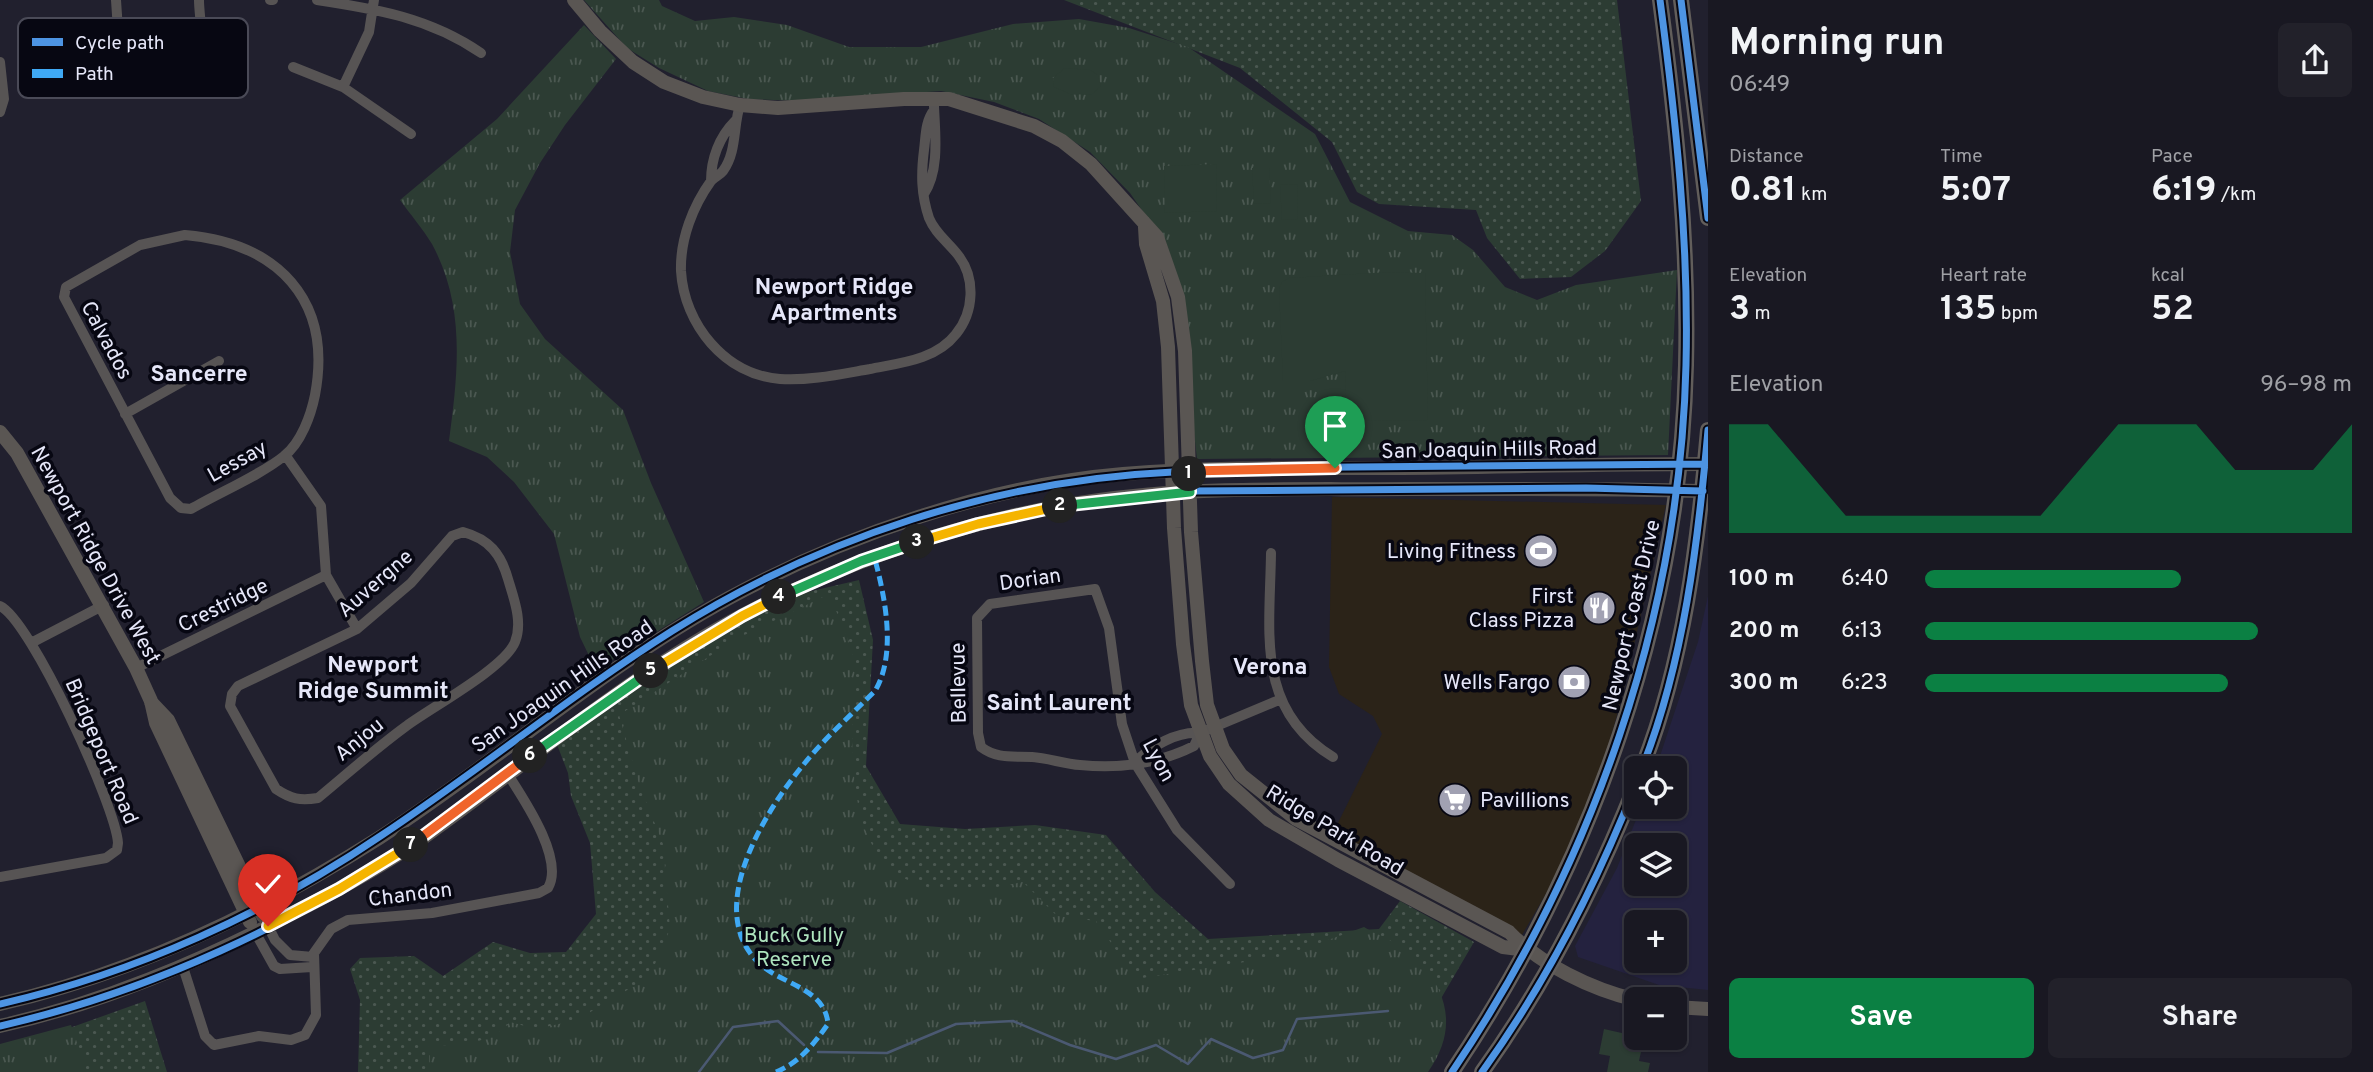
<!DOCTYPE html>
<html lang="en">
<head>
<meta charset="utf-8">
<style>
  :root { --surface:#191822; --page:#22212a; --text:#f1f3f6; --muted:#9fa0a5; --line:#373740; --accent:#0b8043 }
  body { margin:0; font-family:Overpass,sans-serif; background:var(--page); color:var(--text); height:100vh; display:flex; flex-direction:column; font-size:26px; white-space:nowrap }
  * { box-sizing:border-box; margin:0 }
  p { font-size:23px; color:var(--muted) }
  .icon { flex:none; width:38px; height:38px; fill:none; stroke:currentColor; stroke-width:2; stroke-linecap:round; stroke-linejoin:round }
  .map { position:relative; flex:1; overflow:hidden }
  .sheet { display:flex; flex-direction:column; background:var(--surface); width:665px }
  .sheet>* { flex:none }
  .controls { position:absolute; left:1624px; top:756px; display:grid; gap:14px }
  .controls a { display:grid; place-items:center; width:63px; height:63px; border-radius:10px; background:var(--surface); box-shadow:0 2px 5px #0004,0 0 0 2px var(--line); font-size:35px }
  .pin { position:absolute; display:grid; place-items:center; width:60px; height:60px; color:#fff; margin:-72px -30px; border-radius:50% 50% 50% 0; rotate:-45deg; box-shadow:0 0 7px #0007 }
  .pin .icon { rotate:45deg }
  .km { position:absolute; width:35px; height:35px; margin:-18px; border-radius:50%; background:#222; color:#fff; font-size:19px; line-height:35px; text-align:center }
  .round { display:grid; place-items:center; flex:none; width:74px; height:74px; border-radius:10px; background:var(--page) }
  .overview { display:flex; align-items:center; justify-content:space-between; height:119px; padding:0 21px }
  h1 { font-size:38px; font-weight:700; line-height:52px }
  .metrics { display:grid; grid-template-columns:repeat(3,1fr); gap:10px; height:119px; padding:7px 21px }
  .metrics div { display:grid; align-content:center }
  .metrics b { font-size:35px; font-weight:700 }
  .metrics small { font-size:19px; font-weight:400 }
  .metrics p { font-size:19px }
  .chart { height:196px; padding:14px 21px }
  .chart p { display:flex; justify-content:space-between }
  .chart svg { width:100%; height:126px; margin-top:7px; fill:var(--accent); opacity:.7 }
  .primary-button { display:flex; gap:14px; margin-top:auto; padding:14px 21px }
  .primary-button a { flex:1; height:80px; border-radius:10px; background:var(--accent); color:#fff; font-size:28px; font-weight:700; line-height:80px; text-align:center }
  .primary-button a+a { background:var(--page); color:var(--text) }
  ul { padding:0 21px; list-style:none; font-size:23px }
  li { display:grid; grid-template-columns:112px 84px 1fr; align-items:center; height:52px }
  li i { height:18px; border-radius:9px; background:var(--accent) }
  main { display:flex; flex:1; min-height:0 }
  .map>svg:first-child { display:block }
</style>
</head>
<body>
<main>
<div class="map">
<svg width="1708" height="1072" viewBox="0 0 1708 1072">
  <defs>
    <pattern id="grass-dots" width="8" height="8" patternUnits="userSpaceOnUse" patternTransform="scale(1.75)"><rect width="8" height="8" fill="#2c3c33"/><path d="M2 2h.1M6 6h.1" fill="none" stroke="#4b5851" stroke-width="1.8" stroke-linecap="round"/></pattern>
    <pattern id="park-tufts" width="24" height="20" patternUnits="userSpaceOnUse" patternTransform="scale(1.75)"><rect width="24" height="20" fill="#2c3c33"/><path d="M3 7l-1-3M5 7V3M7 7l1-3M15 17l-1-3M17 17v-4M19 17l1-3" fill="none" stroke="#4b5851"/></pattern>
  </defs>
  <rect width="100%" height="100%" fill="#21202e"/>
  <path fill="#2b2318" d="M 1332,497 L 1666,505 L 1622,697 L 1587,823 L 1522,935 L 1333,833 L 1382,734 L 1373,716 L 1339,694 L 1329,667 Z"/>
  <path fill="#24223f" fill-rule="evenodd" d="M 1708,596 L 1708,990 L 1659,985 L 1578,957 L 1575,946 L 1617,868 L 1641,807 L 1675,807 L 1675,768 L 1656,768 L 1698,642 ZM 1636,845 L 1675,845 L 1675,884 L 1636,884 ZM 1636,922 L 1675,922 L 1675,961 L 1636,961 Z"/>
  <path fill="url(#grass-dots)" d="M 1064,0 L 1617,0 L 1641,201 L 1605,251 L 1571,277 L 1520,279 L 1487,238 L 1476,210 L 1379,204 L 1357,192 L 1332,142 L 1240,68 Z
    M 859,580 L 873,640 L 866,766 L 900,824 L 965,829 L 1035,825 L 1106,835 L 1155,892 L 1208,939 L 1379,929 L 1400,901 L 1474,942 L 1398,1072 L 358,1072 L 360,1000 L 350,969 L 360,958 L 414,956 L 443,976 L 493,942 L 530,953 L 566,952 L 596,914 L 590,843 L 571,796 L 568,773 L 556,742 L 655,669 L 786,597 Z
    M 145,1001 L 167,1072 L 0,1072 L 0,1048 L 22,1045 Z"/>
  <path fill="url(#park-tufts)" d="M 584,0 L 659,0 L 662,6 L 695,21 L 734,17 L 787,25 L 849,47 L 921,47 L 1013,24 L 1079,19 L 1129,28 L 1188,47 L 1315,134 L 1350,202 L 1408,231 L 1452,235 L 1473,250 L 1505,287 L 1537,300 L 1576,285 L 1677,270 L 1668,455 L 1197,459 L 1177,283 L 1155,229 L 1130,193 L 1090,152 L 1039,119 L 994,102 L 941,91 L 798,101 L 748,99 L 708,91 L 659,68 L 627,48 Z
    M 584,25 L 616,59 L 565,125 L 540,163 L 515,210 L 510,252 L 520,304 L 545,339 L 623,410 L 651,483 L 704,602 L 596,670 L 580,637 L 554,534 L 514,482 L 487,457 L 449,441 C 458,373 466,307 432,244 C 423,229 410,214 400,200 L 497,119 Z
    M 829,594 C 837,615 852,641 854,664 C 856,681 852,700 852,717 C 852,793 855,887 954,891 C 977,892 1000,886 1023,882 L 1057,916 L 1096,921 L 1136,979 L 1284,956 L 1364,927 C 1381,937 1409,947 1421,962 C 1451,998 1455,1034 1428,1072 L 429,1072 L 429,1044 C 455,1048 492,1043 510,1022 L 536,1029 L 577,1020 L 634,986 L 652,971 L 670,929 L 663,844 L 639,784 L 619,715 L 736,639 Z
    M 71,1025 L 87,1072 L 0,1072 L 0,1044 Z"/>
  <path fill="#2c3c33" d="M 1065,68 L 1090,70 L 1098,75 L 1101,86 L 1091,95 L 1070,94 L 1054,87 L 1053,78 Z
    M 1216,164 L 1217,211 L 1165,213 L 1164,166 Z
    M 1269,168 L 1271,203 L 1254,204 L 1252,168 Z
    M 1297,184 L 1298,219 L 1282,220 L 1280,185 Z
    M 1389,272 L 1425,273 L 1428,420 L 1346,421 L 1345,371 L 1310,381 L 1283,381 L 1279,289 L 1282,282 L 1289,278 Z
    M 1604,1029 L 1644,1038 L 1639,1061 L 1650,1063 L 1648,1072 L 1607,1072 L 1610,1056 L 1599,1054 Z"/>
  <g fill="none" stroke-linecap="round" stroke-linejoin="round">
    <path stroke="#4b5972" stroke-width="2.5" d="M 818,1052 L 887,1053 L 956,1024 L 1013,1021 L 1070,1045 L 1116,1059 L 1156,1045 L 1188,1064 L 1211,1039 L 1253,1058 L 1283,1050 L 1297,1019 L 1388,1011
      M 699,1072 L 733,1027 L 778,1021 L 804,1045"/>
    <path stroke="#575454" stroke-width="10" d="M 116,0 L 119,45 L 132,57 C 146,56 195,60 200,45 C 203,32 199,13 199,0
      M 270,0 L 273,0
      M 317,0 C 377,9 430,18 481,53
      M 0,62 L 4,99 L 0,112
      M 293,67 L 343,87 L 411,134
      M 343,87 L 369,32 L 374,0
      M 740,105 C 733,126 737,152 723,171 C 720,175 714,177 711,181 C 693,206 680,239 681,271 C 684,324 725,375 780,379 C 809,381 841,374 870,369 C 900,363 936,360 956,334 C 974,312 976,278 958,255 C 948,242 935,233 929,218 C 921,194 921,174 924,150 C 926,135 925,122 934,110
      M 711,181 C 711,159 719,137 735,121
      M 924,194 C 940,170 935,133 934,106
      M 185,235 C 277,243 333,299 315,395 C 311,415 301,443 284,456 C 261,475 218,493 191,509 L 181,508 L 170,498 L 64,297 L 66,287 L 140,245 Z
      M 125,414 L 219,361
      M 286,456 L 321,506 L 326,575 L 357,629
      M 463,532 C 489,539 501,554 508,579 C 514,599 523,622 515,642 C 505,668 430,708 405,727 C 375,749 347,774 318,798 C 300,801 291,799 276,789 L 230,706 L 232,694 L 238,686 L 357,629 L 411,583 L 452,536 Z
      M 1271,553 C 1270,632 1255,710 1333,757
      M 0,606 C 31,620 116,807 118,843 L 117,850 L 106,858 L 0,877
      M 31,643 L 104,605
      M 136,668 L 326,575
      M 1200,733 L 1194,746 C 1158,764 1120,769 1080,765 C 1064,764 1048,758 1032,757 C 1012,756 997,759 981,747 L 978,733 L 977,618 L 990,604 L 1095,589 L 1109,628 L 1122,724 L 1135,763 L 1177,830 L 1230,884
      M 1135,763 C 1150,746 1178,731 1200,733 L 1279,700
      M 268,926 L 275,940 L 290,955 L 313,957
      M 255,932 L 274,966 L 280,969 L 312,967
      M 183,967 L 205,1036 L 214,1045 L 259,1036 L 291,1040 L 305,1035 L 316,1015 L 314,953 L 331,929 L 348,920 L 432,913 L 539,893 L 548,888 C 565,859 523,798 507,773"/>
    <path stroke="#5a5653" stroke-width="14" d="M 574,0 L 600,31 L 633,62 L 664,82 L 703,97 L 740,105 L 778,108 L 904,99 L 949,99 L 1034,126 L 1062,141 L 1091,164 L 1157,237 L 1178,297 L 1185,351 L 1191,532 L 1202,661 L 1207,705 L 1223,749 L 1241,775 L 1296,819 L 1509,932 C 1541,965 1591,989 1636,1000
      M 1145,227 L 1146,244 L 1163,301 L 1168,347 L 1174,528 L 1183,644 L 1191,705 L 1210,756 L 1229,784 L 1269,820 L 1338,860 L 1503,947 L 1527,950
      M 0,432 L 17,453 L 136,668 L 151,701 L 156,723 L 250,922
      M 151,702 L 168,720 L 263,916
      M 0,1004 C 136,973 262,912 379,838 C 498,761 604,666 729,598 C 845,535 991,485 1123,474 C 1212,467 1302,468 1391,468 C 1496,467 1600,464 1705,464
      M 1675,1007 L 1708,1009
      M 0,1026 C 103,1003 198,962 292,914 C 337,890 385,865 427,835 C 532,760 630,674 745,614 C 846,562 955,524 1067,505 C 1179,485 1294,490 1408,489 C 1506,489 1604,488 1703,491"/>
    <path stroke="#625e5b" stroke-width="16" d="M 1681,0 L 1708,218
      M 1642,768 C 1684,662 1698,543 1708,430
      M 1452,1072 C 1593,863 1680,618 1686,365 C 1689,242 1676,121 1660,0
      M 1482,1072 C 1546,983 1596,885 1636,784"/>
    <path stroke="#3fa9f5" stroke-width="5" stroke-dasharray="10 5" stroke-linecap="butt" d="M 776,1072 C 800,1062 813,1045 828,1024 C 825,988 783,985 760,964 C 702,911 765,811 804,764 C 825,738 851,715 875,691 C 897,654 885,596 874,556"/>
    <defs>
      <path id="cycleway" d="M 1681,0 L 1708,218
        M 1189,471 L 1247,468 L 1705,464
        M 1190,491 L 1586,488 L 1703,491
        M 1642,768 C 1684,662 1698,543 1708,430
        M 0,1004 C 136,973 267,913 382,835 C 480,770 572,694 672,631 C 821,537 997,480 1173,472
        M 0,1026 C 150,992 296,923 423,837 C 452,818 479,794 507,773 C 582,718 659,661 741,616 C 875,543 1022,507 1174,493
        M 1452,1072 C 1593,863 1680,618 1686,365 C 1689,242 1676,121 1660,0
        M 1482,1072 C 1546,983 1596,885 1636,784"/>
    </defs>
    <use href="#cycleway" stroke="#070712" stroke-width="11"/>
    <use href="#cycleway" stroke="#4d94e3" stroke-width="7"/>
  </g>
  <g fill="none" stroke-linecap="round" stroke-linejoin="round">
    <defs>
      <path id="split-1" d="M 1189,474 L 1189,471 L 1335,468"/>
      <path id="split-2" d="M 1060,506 L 1190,492 L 1189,474"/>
      <path id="split-3" d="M 917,542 L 978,524 L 1060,506"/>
      <path id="split-4" d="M 779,597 L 861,561 L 917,542"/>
      <path id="split-5" d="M 651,671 L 742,616 L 779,597"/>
      <path id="split-6" d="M 530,756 L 651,671"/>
      <path id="split-7" d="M 411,845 L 530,756"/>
      <path id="split-8" d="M 268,926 L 339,889 L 411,845"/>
    </defs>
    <use href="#split-1" stroke="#fff" stroke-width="14"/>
    <use href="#split-2" stroke="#fff" stroke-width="14"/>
    <use href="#split-3" stroke="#fff" stroke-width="14"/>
    <use href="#split-4" stroke="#fff" stroke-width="14"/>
    <use href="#split-5" stroke="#fff" stroke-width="14"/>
    <use href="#split-6" stroke="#fff" stroke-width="14"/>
    <use href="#split-7" stroke="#fff" stroke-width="14"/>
    <use href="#split-8" stroke="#fff" stroke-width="14"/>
    <use href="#split-1" stroke="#f0652b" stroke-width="9"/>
    <use href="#split-2" stroke="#22a559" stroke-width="9"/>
    <use href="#split-3" stroke="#f5b400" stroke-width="9"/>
    <use href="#split-4" stroke="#22a559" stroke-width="9"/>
    <use href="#split-5" stroke="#f5b400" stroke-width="9"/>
    <use href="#split-6" stroke="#22a559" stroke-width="9"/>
    <use href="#split-7" stroke="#f0652b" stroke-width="9"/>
    <use href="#split-8" stroke="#f5b400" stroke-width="9"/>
  </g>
  <defs>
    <symbol id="stadium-disc" viewBox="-11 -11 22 22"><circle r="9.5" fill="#a1a1b2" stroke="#070712"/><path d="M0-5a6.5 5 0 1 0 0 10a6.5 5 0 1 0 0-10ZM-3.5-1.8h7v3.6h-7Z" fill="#fff"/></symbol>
    <symbol id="restaurant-disc" viewBox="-11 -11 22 22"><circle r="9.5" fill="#a1a1b2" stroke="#070712"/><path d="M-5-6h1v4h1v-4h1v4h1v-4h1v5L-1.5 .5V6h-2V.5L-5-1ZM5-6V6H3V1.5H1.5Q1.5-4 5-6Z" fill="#fff"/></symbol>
    <symbol id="bank-disc" viewBox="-11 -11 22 22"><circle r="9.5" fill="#a1a1b2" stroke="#070712"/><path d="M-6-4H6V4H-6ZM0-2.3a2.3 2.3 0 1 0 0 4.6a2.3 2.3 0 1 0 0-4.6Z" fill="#fff"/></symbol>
    <symbol id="supermarket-disc" viewBox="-11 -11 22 22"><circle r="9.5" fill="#a1a1b2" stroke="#070712"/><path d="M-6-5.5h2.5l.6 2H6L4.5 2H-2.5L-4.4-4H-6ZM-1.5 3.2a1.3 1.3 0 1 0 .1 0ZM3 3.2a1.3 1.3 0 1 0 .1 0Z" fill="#fff"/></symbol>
  </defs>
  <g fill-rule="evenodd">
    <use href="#stadium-disc" x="1522" y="532" width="38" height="38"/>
    <use href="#restaurant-disc" x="1580" y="589" width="38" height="38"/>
    <use href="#bank-disc" x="1555" y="663" width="38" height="38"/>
    <use href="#supermarket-disc" x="1436" y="781" width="38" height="38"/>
  </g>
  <g text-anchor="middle" stroke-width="7" stroke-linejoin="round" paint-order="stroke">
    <g font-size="21" fill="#e6e7f9" stroke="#070712">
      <text transform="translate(107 340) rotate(62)" y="7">Calvados</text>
      <text transform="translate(1489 449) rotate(-1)" y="7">San Joaquin Hills Road</text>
      <text transform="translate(237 461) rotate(-29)" y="7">Lessay</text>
      <text transform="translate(96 555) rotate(61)" y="7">Newport Ridge Drive West</text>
      <text transform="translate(1030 579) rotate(-8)" y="7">Dorian</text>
      <text transform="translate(375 583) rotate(-41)" y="7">Auvergne</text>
      <text transform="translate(223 605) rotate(-26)" y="7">Crestridge</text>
      <text transform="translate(1631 615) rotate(-77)" y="7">Newport Coast Drive</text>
      <text transform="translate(958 683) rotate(-91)" y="7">Bellevue</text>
      <text transform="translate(562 686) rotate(-35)" y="7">San Joaquin Hills Road</text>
      <text transform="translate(359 739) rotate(-39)" y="7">Anjou</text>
      <text transform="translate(102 751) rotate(67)" y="7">Bridgeport Road</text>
      <text transform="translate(1159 760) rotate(62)" y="7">Lyon</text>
      <text transform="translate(1335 830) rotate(31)" y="7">Ridge Park Road</text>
      <text transform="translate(410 894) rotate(-7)" y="7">Chandon</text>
    </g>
    <g font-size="21" fill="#e6e7f9" stroke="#070712" text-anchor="end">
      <text x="1516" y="558">Living Fitness</text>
      <text x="1574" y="603">First<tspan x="1574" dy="24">Class Pizza</tspan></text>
      <text x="1550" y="689">Wells Fargo</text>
      <text x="1480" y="807" text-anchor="start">Pavillions</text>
    </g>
    <g font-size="21" fill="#aee4be" stroke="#070712">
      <text x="794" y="942">Buck Gully<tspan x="794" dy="24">Reserve</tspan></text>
    </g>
    <g font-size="23" font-weight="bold" fill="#e6e7f9" stroke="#070712">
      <text x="834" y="294">Newport Ridge<tspan x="834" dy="26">Apartments</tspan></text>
      <text x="199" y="381">Sancerre</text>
      <text x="373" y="672">Newport<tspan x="373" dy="26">Ridge Summit</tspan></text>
      <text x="1270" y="674">Verona</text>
      <text x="1059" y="710">Saint Laurent</text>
    </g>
  </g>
  <rect x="18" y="18" width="230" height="80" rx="10" fill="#070712" stroke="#4a4a57" stroke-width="2"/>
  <rect x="32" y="38" width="31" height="8" fill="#4d94e3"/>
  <rect x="32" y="69" width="31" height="9" fill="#3fa9f5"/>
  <g font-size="19" fill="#e6e7f9">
    <text x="75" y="49">Cycle path</text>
    <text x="75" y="80">Path</text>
  </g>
</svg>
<div class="controls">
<a><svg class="icon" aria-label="locate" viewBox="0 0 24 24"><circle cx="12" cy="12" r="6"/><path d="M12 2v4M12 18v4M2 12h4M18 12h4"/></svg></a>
<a><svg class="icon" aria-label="layers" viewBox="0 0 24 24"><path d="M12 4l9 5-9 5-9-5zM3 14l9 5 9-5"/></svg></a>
<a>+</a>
<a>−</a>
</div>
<div class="pin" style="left:1335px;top:468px;background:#1e9e55"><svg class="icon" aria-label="arrive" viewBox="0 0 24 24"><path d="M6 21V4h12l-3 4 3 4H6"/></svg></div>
<div class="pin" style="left:268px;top:926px;background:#d93025"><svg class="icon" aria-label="check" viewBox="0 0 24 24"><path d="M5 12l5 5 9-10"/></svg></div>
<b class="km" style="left:1189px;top:474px">1</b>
<b class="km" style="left:1060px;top:506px">2</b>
<b class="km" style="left:917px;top:542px">3</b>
<b class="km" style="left:779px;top:597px">4</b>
<b class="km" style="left:651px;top:671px">5</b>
<b class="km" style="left:530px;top:756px">6</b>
<b class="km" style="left:411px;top:845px">7</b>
</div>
<section class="sheet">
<div class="overview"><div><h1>Morning run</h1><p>06:49</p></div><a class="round"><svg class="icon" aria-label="share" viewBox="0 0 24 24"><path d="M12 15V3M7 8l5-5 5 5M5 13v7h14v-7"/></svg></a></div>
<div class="metrics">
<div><p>Distance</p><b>0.81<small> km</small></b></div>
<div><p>Time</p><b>5:07</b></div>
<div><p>Pace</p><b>6:19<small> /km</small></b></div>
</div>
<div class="metrics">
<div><p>Elevation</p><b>3<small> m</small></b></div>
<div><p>Heart rate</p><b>135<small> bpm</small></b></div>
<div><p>kcal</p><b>52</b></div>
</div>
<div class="chart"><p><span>Elevation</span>96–98 m</p>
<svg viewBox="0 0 160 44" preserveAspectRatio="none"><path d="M0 44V6L10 6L20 22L30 38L40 38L50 38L60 38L70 38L80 38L90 22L100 6L110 6L120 6L130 22L140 22L150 22L160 6V44z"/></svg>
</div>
<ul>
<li><b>100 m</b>6:40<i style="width:60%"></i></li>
<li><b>200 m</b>6:13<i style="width:78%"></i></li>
<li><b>300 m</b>6:23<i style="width:71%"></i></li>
</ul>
<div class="primary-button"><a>Save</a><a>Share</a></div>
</section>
</main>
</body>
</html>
